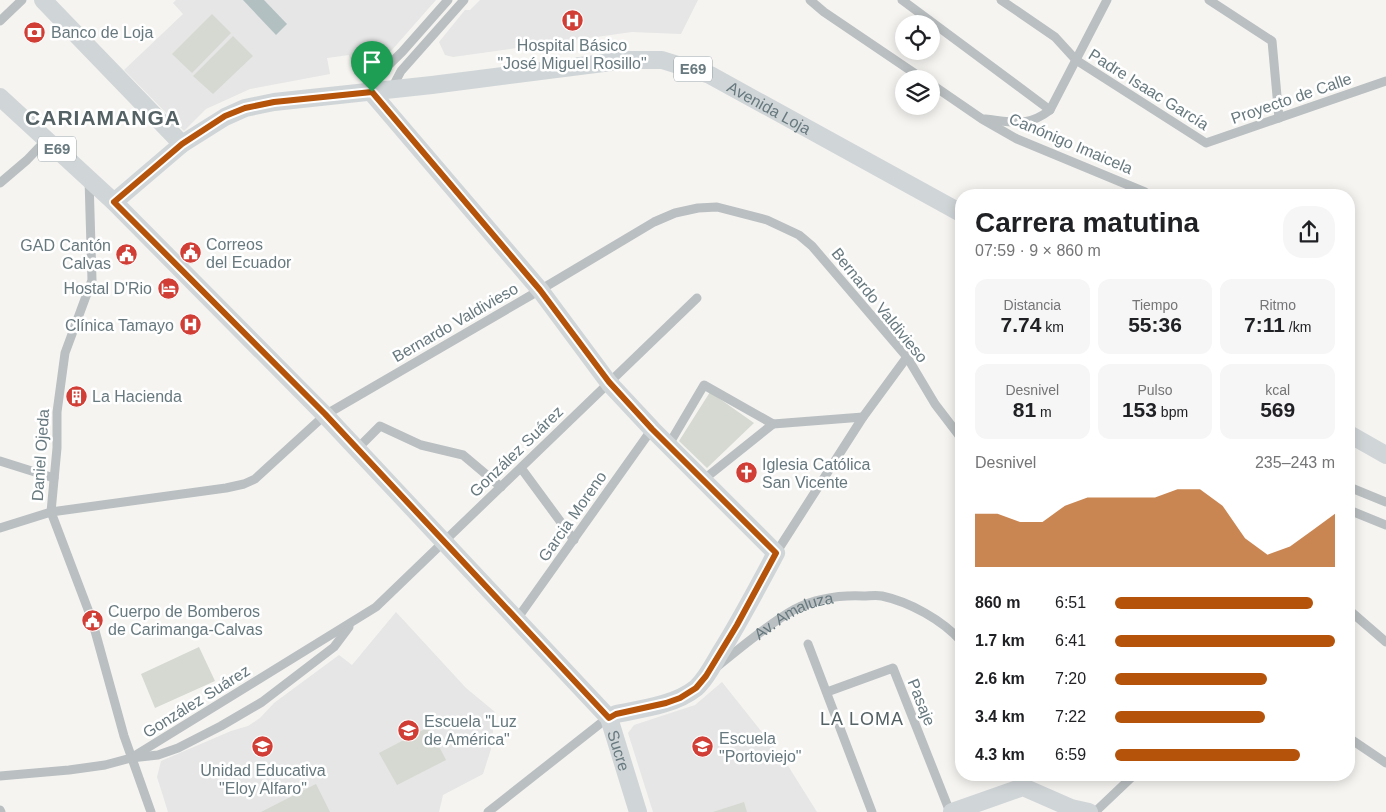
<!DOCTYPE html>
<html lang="es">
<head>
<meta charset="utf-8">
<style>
  :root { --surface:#fff; --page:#f6f6f6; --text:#202124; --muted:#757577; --accent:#b45309 }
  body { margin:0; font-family:Helvetica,sans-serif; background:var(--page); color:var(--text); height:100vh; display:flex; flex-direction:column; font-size:19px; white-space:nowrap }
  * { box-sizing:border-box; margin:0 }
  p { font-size:16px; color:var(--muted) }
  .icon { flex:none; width:28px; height:28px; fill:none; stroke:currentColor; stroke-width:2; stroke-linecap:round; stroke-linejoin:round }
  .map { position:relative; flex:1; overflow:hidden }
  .sheet { position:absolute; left:955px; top:189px; width:400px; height:592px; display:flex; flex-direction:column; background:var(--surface); border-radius:20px; box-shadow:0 2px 12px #0003 }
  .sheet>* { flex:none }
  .buttons { position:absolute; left:895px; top:15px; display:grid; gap:10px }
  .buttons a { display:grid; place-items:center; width:45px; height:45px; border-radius:50%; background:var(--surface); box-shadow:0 2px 12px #0003; font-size:25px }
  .pin { position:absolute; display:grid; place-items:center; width:42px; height:42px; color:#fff; margin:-51px -21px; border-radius:50% 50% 50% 0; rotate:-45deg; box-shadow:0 0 5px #0007 }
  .pin .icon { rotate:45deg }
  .round { display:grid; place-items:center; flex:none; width:52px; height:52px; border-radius:20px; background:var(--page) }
  .summary { display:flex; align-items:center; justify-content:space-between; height:85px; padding:0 20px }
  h1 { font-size:28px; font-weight:700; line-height:38px }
  .figures { display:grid; grid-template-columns:repeat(3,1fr); gap:8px; height:85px; padding:5px 20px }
  .figures div { display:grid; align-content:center; border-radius:12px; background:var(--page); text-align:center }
  .figures b { font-size:21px; font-weight:700 }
  .figures small { font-size:14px; font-weight:400 }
  .figures p { font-size:14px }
  .chart { height:140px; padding:10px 20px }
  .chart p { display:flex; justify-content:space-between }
  .chart svg { width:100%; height:90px; margin-top:5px; fill:var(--accent); opacity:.7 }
  ul { padding:0 20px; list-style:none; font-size:16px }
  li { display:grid; grid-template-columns:80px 60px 1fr; align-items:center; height:38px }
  li i { height:12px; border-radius:6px; background:var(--accent) }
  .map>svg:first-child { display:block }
</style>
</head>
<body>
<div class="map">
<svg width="1386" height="812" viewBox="0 0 1386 812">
  <rect width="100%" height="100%" fill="#f5f4f1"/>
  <path fill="#e5e6e5" d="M 176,0 L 436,0 L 391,51 L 374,61 L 353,69 L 349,55 L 327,58 L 330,74 L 250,89 L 206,109 L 184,131 L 124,70 L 183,14 L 173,3 Z
    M 480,0 L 698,0 L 681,34 L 632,32 L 453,57 L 445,55 L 439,42 L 465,10 L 470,10 Z
    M 396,612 L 466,688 L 495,712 L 491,749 L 483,774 L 443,795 L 439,812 L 168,812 L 157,777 L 161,761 L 231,731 L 248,726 L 260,718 L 274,703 L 339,655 L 352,665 Z
    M 722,682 L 785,761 L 817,812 L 653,812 L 628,733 L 634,725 L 695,705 Z"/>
  <path fill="#d5d9d1" d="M 212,14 L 231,33 L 192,73 L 172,54 Z
    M 233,36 L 253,56 L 213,94 L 193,76 Z
    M 710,392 L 754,423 L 707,468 L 679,441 Z
    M 199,647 L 215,681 L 155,708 L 141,674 Z
    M 429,727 L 446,760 L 397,785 L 379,753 Z
    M 316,784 L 330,812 L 261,812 Z
    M 744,802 L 747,812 L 713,812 Z"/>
  <path fill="#b2c0c2" d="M 243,0 L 264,0 L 287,24 L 276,35 Z"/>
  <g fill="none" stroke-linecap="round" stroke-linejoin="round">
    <g stroke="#babfc1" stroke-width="9">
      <path d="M 810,0 L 824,12 L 923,79"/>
      <path d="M 902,0 L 1050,110"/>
      <path d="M 1001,0 L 1055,37 L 1076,60 L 1206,143 L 1386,81"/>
      <path d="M 1209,0 L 1272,41 L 1279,118"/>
      <path d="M 0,21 L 22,0"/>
      <path d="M 931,84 L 982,119 L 1017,139 L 1145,192 L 1150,195"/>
      <path d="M 364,89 L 402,52 L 448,0"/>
      <path d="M 391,90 L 401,71 L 464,0"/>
      <path d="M 985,119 C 1012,122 1027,128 1050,110 L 1107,0"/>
      <path d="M 89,179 L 92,280 L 65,353 L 57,412 L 57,448 L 51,512 L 92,620 L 124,736 L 151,812"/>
      <path d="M 0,183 L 27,160 L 46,140"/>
      <path d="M 773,424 L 863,417"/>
      <path d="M 668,446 L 704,385 L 773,424 L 703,480"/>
      <path d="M 357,449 L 380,426 L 421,445 L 463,455 L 501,487"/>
      <path d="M 0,461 L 54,478"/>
      <path d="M 521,468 L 574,540"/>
      <path d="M 1349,487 L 1386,502"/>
      <path d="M 1349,510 L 1386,525"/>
      <path d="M 0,528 L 51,512 L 226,488 L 244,484 L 255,479 L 325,415 L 540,290 L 654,222 L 675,213 L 698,208 L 717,207 L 767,220 L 799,235 L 812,246 L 907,357 L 935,404 L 961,438"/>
      <path d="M 776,553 L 863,417 L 907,357"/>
      <path d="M 1349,610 L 1386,642"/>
      <path d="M 517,619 L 652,429"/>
      <path d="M 808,644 L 872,812"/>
      <path id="s1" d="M 718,666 C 740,648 771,622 795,609 C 817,598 839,595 863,596 C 869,596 876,595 882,596 C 910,602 942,620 961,641"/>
      <path d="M 827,692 L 893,668 L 950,812"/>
      <path d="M 1349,738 L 1386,763"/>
      <path d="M 131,758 L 376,607 L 697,298"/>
      <path d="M 0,776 L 69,770 L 105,765 L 131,758 L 158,755 L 178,748 L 221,726 L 262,702 L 334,647 L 349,627"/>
      <path d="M 0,810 L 1,812"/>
      <path d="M 488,812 L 601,723 L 609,718"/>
      <path d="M 1095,812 L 1134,775"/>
    </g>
    <g stroke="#d0d5d7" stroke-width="18">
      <path d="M 43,0 L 182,144"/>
      <path d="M 371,92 L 540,290 L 609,383 L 652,429 L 776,553 C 758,587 740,621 720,653 C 713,665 706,679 696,688 C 675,705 641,709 616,714 L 609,718"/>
      <path id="s2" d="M 0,97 L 114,202 L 325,415 L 609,718 L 638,812"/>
      <path id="s3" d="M 114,202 L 182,144 L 225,117 L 245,108 L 274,102 L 432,85 L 627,60 L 662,60 L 710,75 L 961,213"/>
      <path d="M 1349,434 L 1386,455"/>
      <path d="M 952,812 L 1023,787 L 1071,808 L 1089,812"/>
    </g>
  </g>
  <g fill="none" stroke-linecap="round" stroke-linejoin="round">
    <defs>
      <path id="route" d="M 372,92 L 540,290 L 609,382 L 652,429 L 776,553 L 737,625 L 706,676 L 696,688 L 680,698 L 666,703 L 616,714 L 609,718 L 325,414 L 114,202 L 182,144 L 225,116 L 245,108 L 274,102 Z"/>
    </defs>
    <use href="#route" stroke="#fff" stroke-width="10"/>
    <use href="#route" stroke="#b45309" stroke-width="6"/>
  </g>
  <defs>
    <symbol id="hospital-disc" viewBox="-11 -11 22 22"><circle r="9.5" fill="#d03e36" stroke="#fff"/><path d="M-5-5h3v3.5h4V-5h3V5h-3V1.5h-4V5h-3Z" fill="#fff"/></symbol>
    <symbol id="bank-disc" viewBox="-11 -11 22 22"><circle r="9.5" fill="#d03e36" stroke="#fff"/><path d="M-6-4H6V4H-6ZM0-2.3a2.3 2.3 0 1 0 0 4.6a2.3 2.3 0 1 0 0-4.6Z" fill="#fff"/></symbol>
    <symbol id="civic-disc" viewBox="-11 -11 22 22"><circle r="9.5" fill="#d03e36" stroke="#fff"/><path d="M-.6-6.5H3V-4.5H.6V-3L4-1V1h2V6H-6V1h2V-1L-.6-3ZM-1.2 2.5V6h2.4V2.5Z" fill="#fff"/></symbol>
    <symbol id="hotel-disc" viewBox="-11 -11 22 22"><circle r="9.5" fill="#d03e36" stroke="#fff"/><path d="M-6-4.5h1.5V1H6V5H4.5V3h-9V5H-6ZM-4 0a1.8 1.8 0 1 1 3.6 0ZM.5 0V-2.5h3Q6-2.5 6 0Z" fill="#fff"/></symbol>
    <symbol id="building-disc" viewBox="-11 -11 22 22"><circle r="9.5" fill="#d03e36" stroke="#fff"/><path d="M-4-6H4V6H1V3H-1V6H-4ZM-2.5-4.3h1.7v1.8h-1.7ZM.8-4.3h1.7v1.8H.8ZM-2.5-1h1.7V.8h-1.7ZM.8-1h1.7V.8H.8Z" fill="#fff"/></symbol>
    <symbol id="church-disc" viewBox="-11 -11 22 22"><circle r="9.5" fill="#d03e36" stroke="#fff"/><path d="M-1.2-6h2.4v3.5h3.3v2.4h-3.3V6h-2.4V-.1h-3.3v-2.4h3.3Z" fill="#fff"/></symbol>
    <symbol id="school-disc" viewBox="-11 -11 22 22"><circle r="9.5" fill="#d03e36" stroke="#fff"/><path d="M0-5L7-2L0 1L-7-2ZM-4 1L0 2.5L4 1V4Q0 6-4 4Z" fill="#fff"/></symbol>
  </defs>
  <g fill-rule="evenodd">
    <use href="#hospital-disc" x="560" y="8" width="25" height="25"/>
    <use href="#bank-disc" x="22" y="20" width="25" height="25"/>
    <use href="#civic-disc" x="178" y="240" width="25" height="25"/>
    <use href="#civic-disc" x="114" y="242" width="25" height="25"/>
    <use href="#hotel-disc" x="156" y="276" width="25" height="25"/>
    <use href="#hospital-disc" x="178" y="312" width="25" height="25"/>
    <use href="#building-disc" x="64" y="384" width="25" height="25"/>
    <use href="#church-disc" x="734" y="460" width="25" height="25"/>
    <use href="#civic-disc" x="80" y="608" width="25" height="25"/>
    <use href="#school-disc" x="396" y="718" width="25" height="25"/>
    <use href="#school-disc" x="250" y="734" width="25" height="25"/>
    <use href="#school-disc" x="690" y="734" width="25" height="25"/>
  </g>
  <g text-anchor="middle" stroke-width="5" stroke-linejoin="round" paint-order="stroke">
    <g fill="#fff" stroke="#95a1a5" stroke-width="1">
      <rect x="674" y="56.5" width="38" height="25" rx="4"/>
      <rect x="38" y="136.5" width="38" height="25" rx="4"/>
    </g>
    <g font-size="15" font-weight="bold" fill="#67797f">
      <text x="693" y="74">E69</text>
      <text x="57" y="154">E69</text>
    </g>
    <g font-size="16" fill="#67797f" stroke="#fff" text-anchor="start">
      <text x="51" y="38">Banco de Loja</text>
      <text x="572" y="51" text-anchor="middle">Hospital Básico<tspan x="572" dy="18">"José Miguel Rosillo"</tspan></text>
      <text x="206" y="250">Correos<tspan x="206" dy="18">del Ecuador</tspan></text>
      <text x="111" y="251" text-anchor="end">GAD Cantón<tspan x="111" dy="18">Calvas</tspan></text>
      <text x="152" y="294" text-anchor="end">Hostal D'Rio</text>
      <text x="174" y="331" text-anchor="end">Clínica Tamayo</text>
      <text x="92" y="402">La Hacienda</text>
      <text x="762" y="470">Iglesia Católica<tspan x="762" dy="18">San Vicente</tspan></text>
      <text x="108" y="617">Cuerpo de Bomberos<tspan x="108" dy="18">de Carimanga-Calvas</tspan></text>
      <text x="424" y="727">Escuela "Luz<tspan x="424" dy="18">de América"</tspan></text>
      <text x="719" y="744">Escuela<tspan x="719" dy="18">"Portoviejo"</tspan></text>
      <text x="263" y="776" text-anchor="middle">Unidad Educativa<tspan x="263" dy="18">"Eloy Alfaro"</tspan></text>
    </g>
    <g font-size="16" fill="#67797f" stroke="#fff">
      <text transform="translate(1149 89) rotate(32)" y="6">Padre Isaac García</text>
      <text transform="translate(1291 98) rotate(-19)" y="6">Proyecto de Calle</text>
      <text dy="6" stroke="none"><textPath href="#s3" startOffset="700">Avenida Loja</textPath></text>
      <text transform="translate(1071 143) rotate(23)" y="6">Canónigo Imaicela</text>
      <text transform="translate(880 305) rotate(51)" y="6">Bernardo Valdivieso</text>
      <text transform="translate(455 322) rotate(-30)" y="6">Bernardo Valdivieso</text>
      <text transform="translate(516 451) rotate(-44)" y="6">González Suárez</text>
      <text transform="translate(40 455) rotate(-86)" y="6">Daniel Ojeda</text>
      <text transform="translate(572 516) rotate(-55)" y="6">Garcia Moreno</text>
      <text dy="6" stroke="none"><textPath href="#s1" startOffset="92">Av. Amaluza</textPath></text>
      <text transform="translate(196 701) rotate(-32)" y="6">González Suárez</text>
      <text transform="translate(922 702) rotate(68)" y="6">Pasaje</text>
      <text dy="6" stroke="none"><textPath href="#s2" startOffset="904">Sucre</textPath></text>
    </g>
    <g font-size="18" letter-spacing="1" fill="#546165" stroke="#fff">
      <text x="862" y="725">LA LOMA</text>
    </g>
    <g font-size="21" font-weight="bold" letter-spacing="1" fill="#546165" stroke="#fff">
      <text x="103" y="125">CARIAMANGA</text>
    </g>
  </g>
</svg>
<div class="buttons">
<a><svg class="icon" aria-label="locate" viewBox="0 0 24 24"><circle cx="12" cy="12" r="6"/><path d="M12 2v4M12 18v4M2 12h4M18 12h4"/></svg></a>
<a><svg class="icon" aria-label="layers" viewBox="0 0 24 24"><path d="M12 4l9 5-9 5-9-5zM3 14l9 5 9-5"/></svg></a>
</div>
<div class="pin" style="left:372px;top:92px;background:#1e9e55"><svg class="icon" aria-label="arrive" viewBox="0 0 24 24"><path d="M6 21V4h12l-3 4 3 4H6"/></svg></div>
<section class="sheet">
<div class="summary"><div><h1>Carrera matutina</h1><p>07:59 · 9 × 860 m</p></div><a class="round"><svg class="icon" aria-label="share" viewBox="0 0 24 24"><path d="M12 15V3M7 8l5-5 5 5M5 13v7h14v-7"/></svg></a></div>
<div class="figures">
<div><p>Distancia</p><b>7.74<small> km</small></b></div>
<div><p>Tiempo</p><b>55:36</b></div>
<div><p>Ritmo</p><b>7:11<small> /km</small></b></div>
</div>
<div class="figures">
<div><p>Desnivel</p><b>81<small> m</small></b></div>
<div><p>Pulso</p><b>153<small> bpm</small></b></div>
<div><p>kcal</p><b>569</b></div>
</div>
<div class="chart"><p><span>Desnivel</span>235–243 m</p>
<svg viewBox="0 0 160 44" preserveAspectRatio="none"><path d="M0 44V18L10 18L20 22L30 22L40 14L50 10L60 10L70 10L80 10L90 6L100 6L110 14L120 30L130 38L140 34L150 26L160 18V44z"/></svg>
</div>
<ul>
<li><b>860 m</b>6:51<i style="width:90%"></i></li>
<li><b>1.7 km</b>6:41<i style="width:100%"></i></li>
<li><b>2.6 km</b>7:20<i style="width:69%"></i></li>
<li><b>3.4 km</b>7:22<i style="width:68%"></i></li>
<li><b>4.3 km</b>6:59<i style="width:84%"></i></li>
</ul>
</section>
</div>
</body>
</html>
